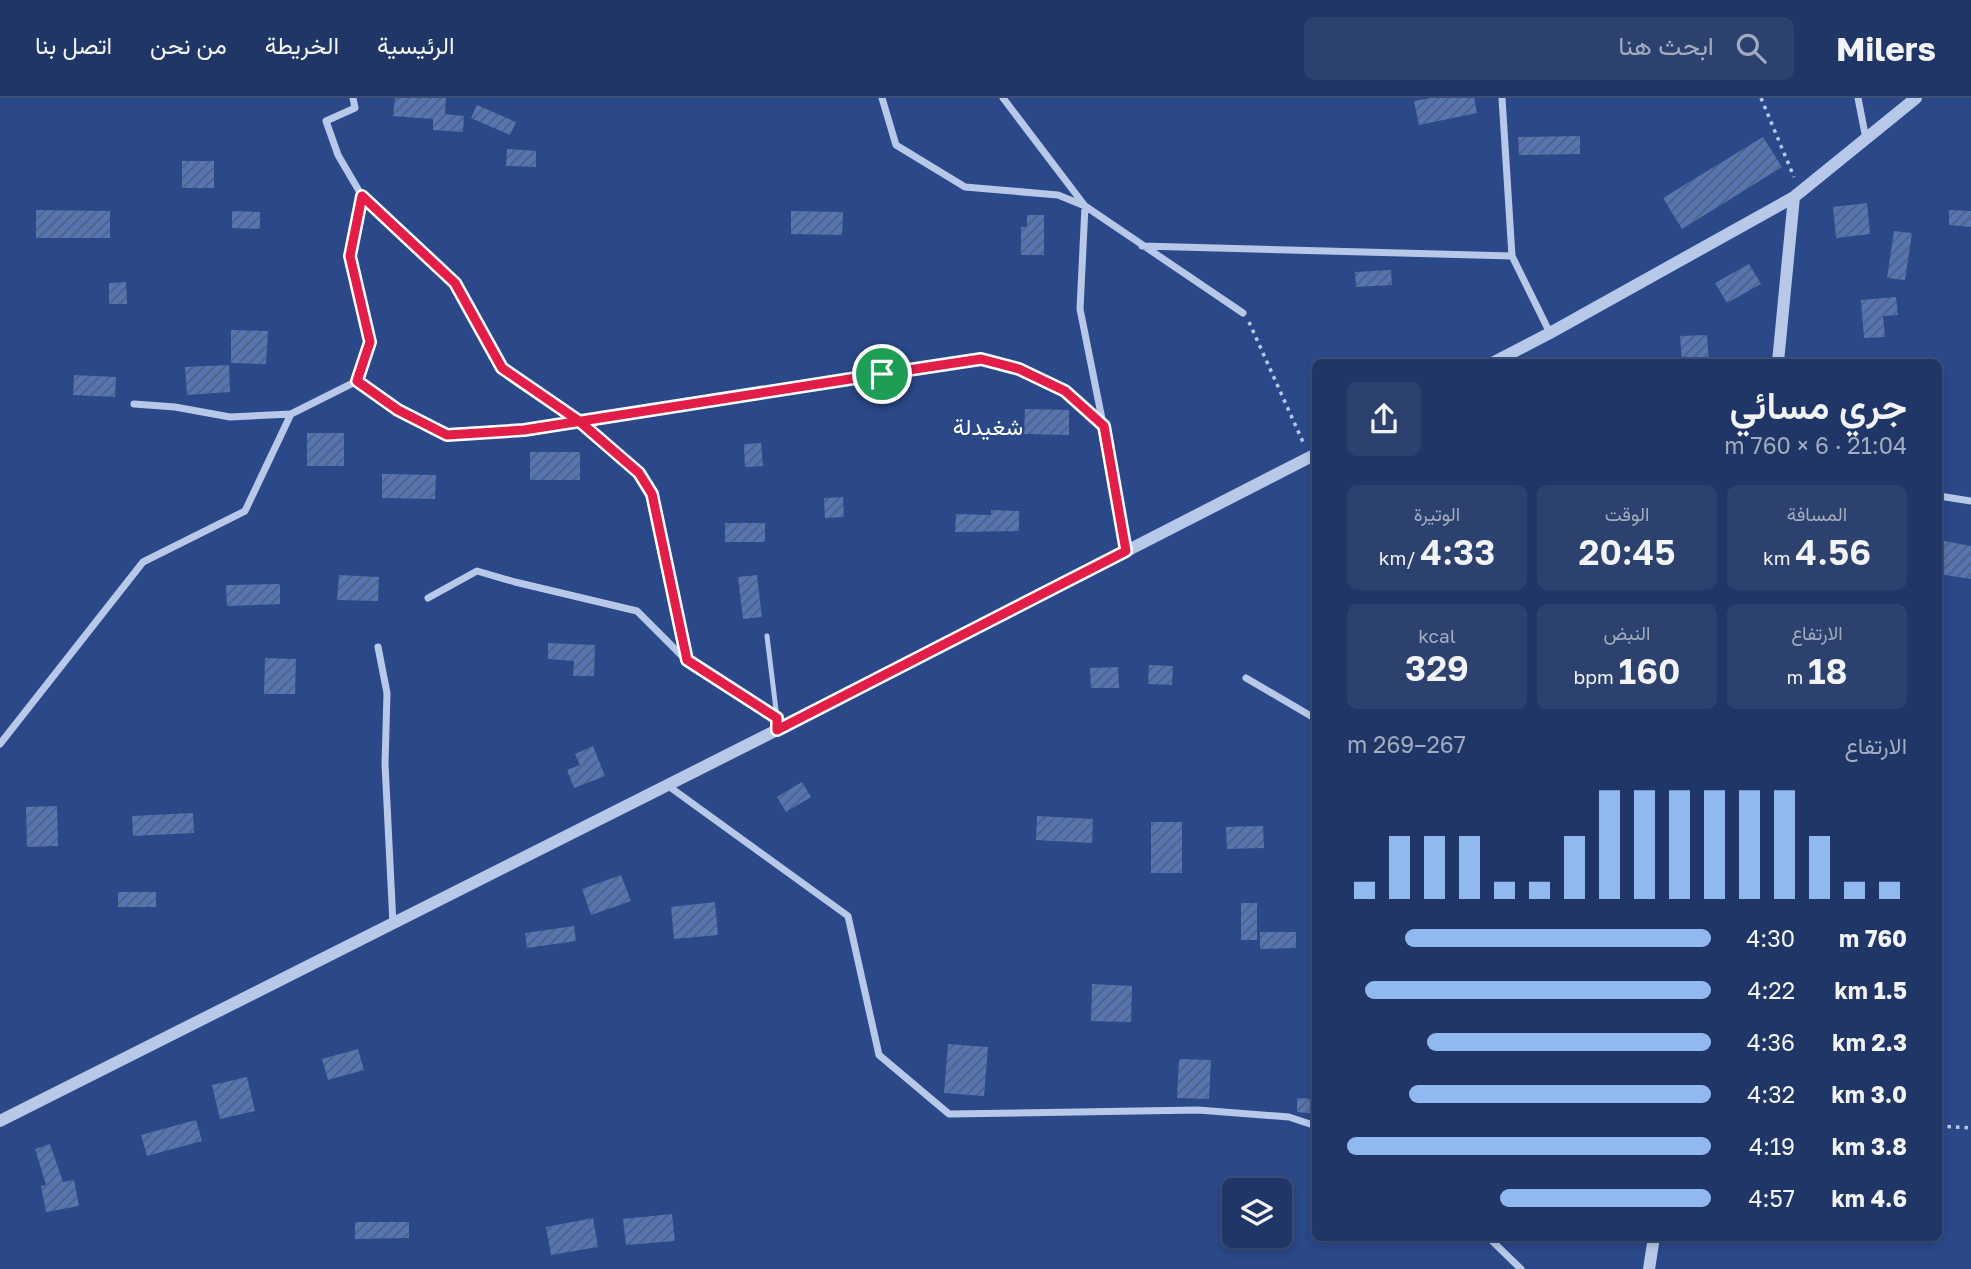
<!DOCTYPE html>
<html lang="ar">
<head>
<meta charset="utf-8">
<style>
  :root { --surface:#203666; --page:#2d416f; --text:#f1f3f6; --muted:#a2abbf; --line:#3d507a; --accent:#90b9f0 }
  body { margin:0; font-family:"Golos Text",Vazirmatn,sans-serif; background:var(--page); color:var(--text); direction:rtl; height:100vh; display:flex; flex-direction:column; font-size:26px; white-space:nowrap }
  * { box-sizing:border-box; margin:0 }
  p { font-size:23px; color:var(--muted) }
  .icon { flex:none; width:38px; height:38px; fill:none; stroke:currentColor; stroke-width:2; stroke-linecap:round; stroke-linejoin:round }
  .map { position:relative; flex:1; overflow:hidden; direction:ltr }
  .drawer { position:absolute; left:1312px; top:261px; width:630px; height:882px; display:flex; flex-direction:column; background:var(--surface); border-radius:10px; box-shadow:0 4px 10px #0003,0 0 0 2px var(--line); direction:rtl }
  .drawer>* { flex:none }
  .tools { position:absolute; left:1222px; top:1080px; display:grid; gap:14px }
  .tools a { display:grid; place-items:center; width:70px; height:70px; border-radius:10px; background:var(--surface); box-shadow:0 4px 10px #0003,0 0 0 2px var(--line); font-size:35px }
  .pin { position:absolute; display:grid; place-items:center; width:60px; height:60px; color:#fff; margin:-30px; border:4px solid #fff; border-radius:50%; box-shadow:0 2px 7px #0007 }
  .round { display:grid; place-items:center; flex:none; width:74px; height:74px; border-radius:10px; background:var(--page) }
  .headline { display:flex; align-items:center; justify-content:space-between; height:119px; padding:0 35px }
  h1 { font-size:38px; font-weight:600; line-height:52px }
  .metrics { display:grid; grid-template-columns:repeat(3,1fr); gap:10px; height:119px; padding:7px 35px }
  .metrics div { display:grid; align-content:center; border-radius:10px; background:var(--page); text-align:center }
  .metrics b { font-size:35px; font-weight:600 }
  .metrics small { font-size:19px; font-weight:400 }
  .metrics p { font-size:19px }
  .chart { height:196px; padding:14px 35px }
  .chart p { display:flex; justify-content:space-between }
  .chart svg { width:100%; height:126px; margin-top:7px; stroke:var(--accent); stroke-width:6 }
  ul { padding:0 35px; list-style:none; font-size:23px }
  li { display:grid; grid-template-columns:112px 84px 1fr; align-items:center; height:52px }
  li i { height:18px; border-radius:9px; background:var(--accent) }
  header { display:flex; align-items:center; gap:42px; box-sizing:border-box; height:98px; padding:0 35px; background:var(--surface); border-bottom:2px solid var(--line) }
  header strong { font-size:33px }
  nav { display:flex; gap:38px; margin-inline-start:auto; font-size:24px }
  .search { width:490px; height:63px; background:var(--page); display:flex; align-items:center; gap:18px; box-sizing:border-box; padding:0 24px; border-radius:10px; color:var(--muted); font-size:26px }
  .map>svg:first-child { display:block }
</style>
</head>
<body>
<header>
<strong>Milers</strong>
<div class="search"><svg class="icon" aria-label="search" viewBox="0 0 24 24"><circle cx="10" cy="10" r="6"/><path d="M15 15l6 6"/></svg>ابحث هنا</div>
<nav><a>الرئيسية</a><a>الخريطة</a><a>من نحن</a><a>اتصل بنا</a></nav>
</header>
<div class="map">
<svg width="1971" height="1171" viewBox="0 0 1971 1171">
  <defs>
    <pattern id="building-hatch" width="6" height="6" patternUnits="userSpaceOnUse" patternTransform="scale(1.75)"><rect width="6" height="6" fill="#5775b1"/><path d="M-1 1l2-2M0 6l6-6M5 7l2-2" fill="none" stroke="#52607e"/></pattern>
  </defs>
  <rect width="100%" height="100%" fill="#2b4888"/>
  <path fill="url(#building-hatch)" d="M 395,0 L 446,0 L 445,16 L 464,18 L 463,34 L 433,32 L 433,21 L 393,18 Z
    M 1430,0 L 1474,0 L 1477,15 L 1419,27 L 1414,3 Z
    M 477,7 L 516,24 L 510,37 L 471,20 Z
    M 1580,38 L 1580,56 L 1519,57 L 1518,39 Z
    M 1763,39 L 1782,69 L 1682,131 L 1663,100 Z
    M 507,51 L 536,53 L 536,69 L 506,68 Z
    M 182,63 L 214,63 L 214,90 L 182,90 Z
    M 1867,105 L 1870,136 L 1836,140 L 1833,109 Z
    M 36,112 L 110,113 L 110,140 L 36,140 Z
    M 1949,112 L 1971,113 L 1971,129 L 1949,127 Z
    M 232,113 L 260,114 L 260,131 L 232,130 Z
    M 791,113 L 843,114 L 842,137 L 791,136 Z
    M 1027,117 L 1044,117 L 1044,157 L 1021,157 L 1021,129 L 1027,129 Z
    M 1894,133 L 1912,135 L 1905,182 L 1887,180 Z
    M 1749,166 L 1761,186 L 1727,205 L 1715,185 Z
    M 1391,172 L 1392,187 L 1356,189 L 1355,174 Z
    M 126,184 L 127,206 L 109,206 L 109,185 Z
    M 1896,199 L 1898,217 L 1883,218 L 1885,239 L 1864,240 L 1861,202 Z
    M 231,232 L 268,233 L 266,266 L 231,265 Z
    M 1707,237 L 1709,264 L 1682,264 L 1680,238 Z
    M 229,267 L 230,294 L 187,297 L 185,269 Z
    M 74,277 L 116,279 L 115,299 L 73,297 Z
    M 1025,311 L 1069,312 L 1069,337 L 1024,336 Z
    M 307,335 L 344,335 L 344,368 L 307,368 Z
    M 761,345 L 763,368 L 745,369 L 744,346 Z
    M 530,354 L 580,354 L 580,382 L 530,382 Z
    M 382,376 L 436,377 L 435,401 L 382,400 Z
    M 843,399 L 844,419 L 825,420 L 824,400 Z
    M 991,412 L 1019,413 L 1019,433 L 955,434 L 956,416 L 991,417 Z
    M 725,425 L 765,425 L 765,444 L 725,444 Z
    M 1944,443 L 1971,448 L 1971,481 L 1939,476 Z
    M 339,477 L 379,479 L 378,503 L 337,502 Z
    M 757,477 L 762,519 L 743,521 L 738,479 Z
    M 280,486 L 280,506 L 227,508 L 226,487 Z
    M 548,545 L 595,547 L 594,578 L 573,578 L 574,563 L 548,561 Z
    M 265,560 L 296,561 L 295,596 L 264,596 Z
    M 1149,567 L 1173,568 L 1172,587 L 1148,586 Z
    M 1118,569 L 1119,590 L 1091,590 L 1090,570 Z
    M 593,648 L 605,678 L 574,690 L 567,672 L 580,667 L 575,656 Z
    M 802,684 L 811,699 L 786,714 L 777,699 Z
    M 57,708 L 58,748 L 27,749 L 26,709 Z
    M 193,715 L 194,735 L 133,738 L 132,718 Z
    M 1037,718 L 1093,721 L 1092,745 L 1036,742 Z
    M 1151,724 L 1182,724 L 1182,775 L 1151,775 Z
    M 1263,728 L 1264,750 L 1227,751 L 1226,729 Z
    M 621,777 L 631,803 L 591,817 L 582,791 Z
    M 118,794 L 156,794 L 156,809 L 118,809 Z
    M 715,804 L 718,837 L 674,841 L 671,809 Z
    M 1241,805 L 1257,805 L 1257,842 L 1241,842 Z
    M 574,828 L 576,843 L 527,850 L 525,835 Z
    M 1260,834 L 1296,834 L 1296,850 L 1260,851 Z
    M 1092,886 L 1132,888 L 1131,924 L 1091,923 Z
    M 948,946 L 988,949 L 984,998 L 944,995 Z
    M 358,951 L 364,972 L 328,982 L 322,961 Z
    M 1179,961 L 1211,962 L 1209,1001 L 1177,1000 Z
    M 247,979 L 255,1013 L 220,1021 L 212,987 Z
    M 1297,1000 L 1316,1001 L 1316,1016 L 1297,1014 Z
    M 196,1022 L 202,1043 L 147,1058 L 141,1037 Z
    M 50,1046 L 63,1084 L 74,1082 L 79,1108 L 46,1114 L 41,1088 L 46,1087 L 35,1051 Z
    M 672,1116 L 675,1143 L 626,1147 L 623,1121 Z
    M 593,1120 L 598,1149 L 551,1157 L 546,1129 Z
    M 355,1124 L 409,1124 L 409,1140 L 355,1141 Z"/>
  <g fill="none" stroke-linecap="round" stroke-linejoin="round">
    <path stroke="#b8c8e8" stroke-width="3.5" stroke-dasharray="3.5 5" stroke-linecap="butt" d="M 1761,0 L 1794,79
      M 1249,224 L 1303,344
      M 1939,1028 L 1971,1030"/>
    <path stroke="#b8c8e8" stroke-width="5" d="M 767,538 L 777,620"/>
    <path stroke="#b8c8e8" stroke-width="7" d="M 882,0 L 896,47 L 965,89 L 1058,97 L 1085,108 L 1243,215
      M 1003,0 L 1085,108 L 1080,211 L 1103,326
      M 1502,0 L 1512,158 L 1550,235
      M 1858,0 L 1866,41
      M 362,98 L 455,185 L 502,269 L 579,323 L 639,375 L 652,396 L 687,562 L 777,620 L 777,632
      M 1142,148 L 1512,158
      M 357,283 L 398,312 L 447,337 L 524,332 L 981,261 L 1019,271 L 1065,293 L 1104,328 L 1126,453
      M 134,306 L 175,309 L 230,319 L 291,316
      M 1939,398 L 1971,403
      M 428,500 L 477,473 L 515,484 L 637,513 L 686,562
      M 378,549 L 387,595 L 385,666 L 393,826
      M 1246,580 L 1316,621
      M 0,646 L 143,464 L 245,413 L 291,316 L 357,283 L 370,244 L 350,157 L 362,98 L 338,57 L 326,23 L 355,10 L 353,0
      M 667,687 L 848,818 L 879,957 L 949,1016 L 1198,1012 L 1289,1019 L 1316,1028
      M 1488,1139 L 1521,1171"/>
    <path stroke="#b8c8e8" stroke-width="12" d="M 1494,264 L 1550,235 L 1794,99 L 1916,0
      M 1778,264 L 1794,99
      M 0,1023 L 777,632 L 1316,356
      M 1649,1171 L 1654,1139"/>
  </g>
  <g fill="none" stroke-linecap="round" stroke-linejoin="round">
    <defs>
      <path id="route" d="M 882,276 L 524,332 L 447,337 L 398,312 L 357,283 L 370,244 L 350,158 L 362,98 L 455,185 L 502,270 L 579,323 L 639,375 L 652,396 L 687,562 L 777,620 L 777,632 L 1126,453 L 1104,328 L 1065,293 L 1019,271 L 981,261 L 882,276"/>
    </defs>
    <use href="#route" stroke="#fff" stroke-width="14"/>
    <use href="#route" stroke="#e11d48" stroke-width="9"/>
  </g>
  <g text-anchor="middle" stroke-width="5" stroke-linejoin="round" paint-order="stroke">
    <g font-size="23" fill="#fff" stroke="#2b4888">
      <text x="988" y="337">شغيدلة</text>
    </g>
  </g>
</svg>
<div class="tools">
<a><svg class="icon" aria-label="layers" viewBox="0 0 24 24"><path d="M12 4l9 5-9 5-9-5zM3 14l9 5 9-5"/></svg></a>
</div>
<div class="pin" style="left:882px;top:276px;background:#1e9e55"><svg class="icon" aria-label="arrive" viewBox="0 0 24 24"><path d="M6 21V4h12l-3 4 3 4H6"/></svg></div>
<section class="drawer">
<div class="headline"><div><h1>جري مسائي</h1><p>21:04 · 6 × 760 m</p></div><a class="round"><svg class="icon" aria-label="share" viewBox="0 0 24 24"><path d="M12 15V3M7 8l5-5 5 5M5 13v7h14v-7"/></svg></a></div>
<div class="metrics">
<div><p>المسافة</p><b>4.56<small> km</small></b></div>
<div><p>الوقت</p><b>20:45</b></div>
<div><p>الوتيرة</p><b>4:33<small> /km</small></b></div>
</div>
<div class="metrics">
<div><p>الارتفاع</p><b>18<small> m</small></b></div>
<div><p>النبض</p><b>160<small> bpm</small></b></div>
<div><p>kcal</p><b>329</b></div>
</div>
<div class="chart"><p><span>الارتفاع</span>267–269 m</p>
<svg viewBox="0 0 160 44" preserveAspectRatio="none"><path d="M5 44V38M15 44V22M25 44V22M35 44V22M45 44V38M55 44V38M65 44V22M75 44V6M85 44V6M95 44V6M105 44V6M115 44V6M125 44V6M135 44V22M145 44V38M155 44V38"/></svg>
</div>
<ul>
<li><b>760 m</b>4:30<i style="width:84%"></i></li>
<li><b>1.5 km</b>4:22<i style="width:95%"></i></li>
<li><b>2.3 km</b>4:36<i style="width:78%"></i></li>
<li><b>3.0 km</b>4:32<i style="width:83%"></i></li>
<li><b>3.8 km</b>4:19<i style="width:100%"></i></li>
<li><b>4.6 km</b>4:57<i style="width:58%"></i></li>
</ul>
</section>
</div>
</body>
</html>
